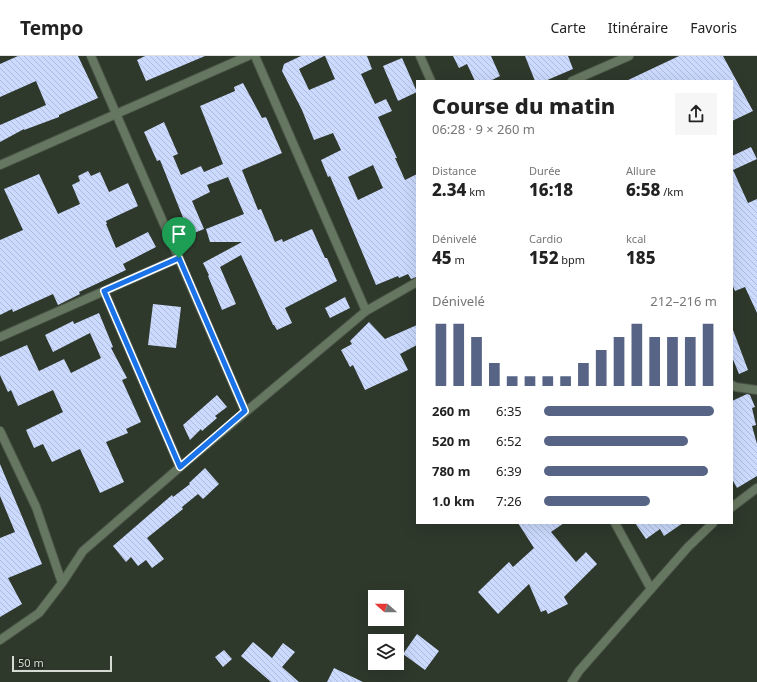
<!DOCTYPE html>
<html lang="fr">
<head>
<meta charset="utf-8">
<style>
  :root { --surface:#fff; --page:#f6f6f6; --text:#222; --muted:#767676; --line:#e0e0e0; --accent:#586485 }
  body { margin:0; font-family:"Noto Sans",sans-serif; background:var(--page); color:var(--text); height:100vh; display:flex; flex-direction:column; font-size:15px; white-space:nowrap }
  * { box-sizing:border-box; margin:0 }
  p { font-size:13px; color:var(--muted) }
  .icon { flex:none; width:22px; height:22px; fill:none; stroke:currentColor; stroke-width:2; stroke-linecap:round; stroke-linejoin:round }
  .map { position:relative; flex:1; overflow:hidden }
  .drawer { position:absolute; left:416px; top:24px; width:317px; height:444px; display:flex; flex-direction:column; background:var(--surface); border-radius:0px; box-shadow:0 4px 16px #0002 }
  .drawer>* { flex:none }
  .needle { width:26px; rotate:291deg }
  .controls { position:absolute; left:368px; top:534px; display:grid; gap:8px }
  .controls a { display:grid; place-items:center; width:36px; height:36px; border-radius:0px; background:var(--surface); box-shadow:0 4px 16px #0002; font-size:20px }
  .scale { position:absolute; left:12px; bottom:10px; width:100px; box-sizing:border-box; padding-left:4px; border:2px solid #d5dbd3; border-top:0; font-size:11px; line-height:14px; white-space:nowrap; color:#d5dbd3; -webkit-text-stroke:3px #242d22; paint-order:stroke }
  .pin { position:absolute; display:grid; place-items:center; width:34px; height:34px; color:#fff; margin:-41px -17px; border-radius:50% 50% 50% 0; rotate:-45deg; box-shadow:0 0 4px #0007 }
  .pin .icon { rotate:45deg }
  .round { display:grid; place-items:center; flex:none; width:42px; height:42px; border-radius:0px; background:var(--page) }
  .head { display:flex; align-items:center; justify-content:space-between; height:68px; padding:0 16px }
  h1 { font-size:22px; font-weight:800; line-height:30px }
  .figures { display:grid; grid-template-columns:repeat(3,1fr); gap:6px; height:68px; padding:4px 16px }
  .figures div { display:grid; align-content:center }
  .figures b { font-size:17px; font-weight:800 }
  .figures small { font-size:11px; font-weight:400 }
  .figures p { font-size:11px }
  .chart { height:112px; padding:8px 16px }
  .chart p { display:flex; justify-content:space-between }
  .chart svg { width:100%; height:72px; margin-top:4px; stroke:var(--accent); stroke-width:6 }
  ul { padding:0 16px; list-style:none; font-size:13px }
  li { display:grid; grid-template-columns:64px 48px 1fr; align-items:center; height:30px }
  li i { height:10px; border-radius:5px; background:var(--accent) }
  header { display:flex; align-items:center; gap:24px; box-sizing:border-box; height:56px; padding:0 20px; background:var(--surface); border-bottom:1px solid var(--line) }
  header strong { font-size:19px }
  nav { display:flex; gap:22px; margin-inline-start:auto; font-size:14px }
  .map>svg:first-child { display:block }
</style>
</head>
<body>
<header>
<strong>Tempo</strong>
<nav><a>Carte</a><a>Itinéraire</a><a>Favoris</a></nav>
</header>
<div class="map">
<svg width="757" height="626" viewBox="0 0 757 626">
  <defs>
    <pattern id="building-back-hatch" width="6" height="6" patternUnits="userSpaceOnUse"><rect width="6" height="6" fill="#cbdafe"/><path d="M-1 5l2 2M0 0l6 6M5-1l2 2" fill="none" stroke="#afbcd8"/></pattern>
  </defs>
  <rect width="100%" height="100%" fill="#2e382b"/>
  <path fill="url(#building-back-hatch)" fill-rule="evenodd" d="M 18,0 L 78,0 L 98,42 L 59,59 L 59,61 L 24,74 L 24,73 L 0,86 L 0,69 L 46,49 L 36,25 L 0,41 L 0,8 Z
    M 145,0 L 205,0 L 146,25 L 137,4 Z
    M 301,0 L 324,0 L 299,13 L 309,34 L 335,23 L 325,0 L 367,0 L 372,13 L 361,18 L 375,48 L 386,43 L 392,55 L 378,61 L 397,102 L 395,102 L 405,124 L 417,118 L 417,221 L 411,223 L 408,218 L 399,222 L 398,220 L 376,229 L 330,120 L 328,121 L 321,104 L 341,94 L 333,77 L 314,84 L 302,54 L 282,15 L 284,8 ZM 373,109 L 383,132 L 358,144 L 348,121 Z
    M 453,0 L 491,0 L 500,20 L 490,25 L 475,25 L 467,8 L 459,12 Z
    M 525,0 L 568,0 L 573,13 L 545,25 L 535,25 Z
    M 679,0 L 723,0 L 753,55 L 732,65 L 732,25 L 626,25 Z
    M 402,2 L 417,36 L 398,45 L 383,10 Z
    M 243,27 L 262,62 L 266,61 L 282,97 L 242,114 L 258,154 L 261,153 L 275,186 L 282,183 L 283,186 L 312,173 L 325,202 L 327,202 L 337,225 L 285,252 L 292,267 L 277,274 L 274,269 L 273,269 L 241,199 L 220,211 L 236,248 L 222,254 L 208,220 L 209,219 L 203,207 L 242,186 L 210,186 L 206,173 L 244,158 L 228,121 L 207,129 L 210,136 L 192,145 L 204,173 L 189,179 L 183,164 L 184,164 L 160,104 L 157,105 L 144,76 L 164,66 L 178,98 L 173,100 L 181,119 L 201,110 L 204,116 L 223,108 L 200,50 L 235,35 L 234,31 Z
    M 751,91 L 757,103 L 733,114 L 748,147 L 757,143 L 757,257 L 745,231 L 735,235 L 732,228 L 732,100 Z
    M 88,115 L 91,120 L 100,116 L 109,136 L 128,127 L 138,150 L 106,165 L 107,168 L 106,168 L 116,192 L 148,176 L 156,191 L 123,208 L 126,214 L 79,236 L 80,238 L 58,249 L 53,238 L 13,256 L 12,253 L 0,259 L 0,184 L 23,174 L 4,133 L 39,118 L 58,158 L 80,148 L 72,129 L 80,125 L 78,120 Z
    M 345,241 L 350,252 L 330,262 L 325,252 Z
    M 153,248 L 181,251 L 176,292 L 148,289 Z
    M 99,257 L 113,291 L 111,292 L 127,322 L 122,324 L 141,366 L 126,373 L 128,377 L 106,386 L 124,426 L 100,437 L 80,393 L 52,406 L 43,388 L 34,392 L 26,374 L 63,356 L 53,334 L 18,350 L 11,334 L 8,336 L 0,319 L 0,301 L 27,289 L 39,315 L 64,303 L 71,317 L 101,302 L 90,277 L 53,296 L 45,279 L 73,265 L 74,268 Z
    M 369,266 L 385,283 L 417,269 L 417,289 L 400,298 L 408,314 L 365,334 L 353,309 L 350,311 L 341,294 L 352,288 L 350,285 Z
    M 732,274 L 733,274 L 748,314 L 739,318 L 732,301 Z
    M 747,338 L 750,339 L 755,351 L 752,352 L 756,369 L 752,370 L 757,388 L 757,420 L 737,432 L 732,423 L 732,345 Z
    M 217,339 L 227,351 L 215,360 L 217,362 L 202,375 L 201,373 L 190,384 L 183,369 Z
    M 0,408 L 42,508 L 8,522 L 22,548 L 0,561 L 0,482 L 15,476 L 0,440 Z
    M 205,412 L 219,428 L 203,443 L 198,438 L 182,451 L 183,453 L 147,482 L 164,503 L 152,512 L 146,504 L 138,510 L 131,501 L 126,506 L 113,490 L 172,439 L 173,441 L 190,428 L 189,427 Z
    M 518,467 L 564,467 L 551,476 L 576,506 L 586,496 L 597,508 L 564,541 L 568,548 L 548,558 L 546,554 L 541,556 L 529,528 L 498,558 L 478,536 L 509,506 L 513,511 L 534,492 Z
    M 635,467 L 683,467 L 664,480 L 660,473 L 646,483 Z
    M 417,578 L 439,595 L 425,614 L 403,598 Z
    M 253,586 L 272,602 L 283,587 L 295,596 L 282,611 L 299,626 L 271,626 L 241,600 Z
    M 224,594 L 232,603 L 223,611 L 215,601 Z
    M 334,612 L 363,626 L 327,626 Z"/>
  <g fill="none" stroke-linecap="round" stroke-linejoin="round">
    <defs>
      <path id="minor" d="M 91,0 L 245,355
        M 255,0 L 366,255
        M 420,0 L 431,25
        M 572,25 L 629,0
        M 0,109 L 248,0
        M 104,235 L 180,411
        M 0,281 L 179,202
        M 732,329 L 736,331 L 757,334
        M 0,375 L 36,451 L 62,527
        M 615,467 L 651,533
        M 0,584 L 39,557 L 62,527 L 83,495 L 180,411 L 366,255 L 417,226"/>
      <path id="tertiary" d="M 732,451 L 757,432
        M 572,626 L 579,615 L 688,491 L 713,467"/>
    </defs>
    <use href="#minor" stroke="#4c5549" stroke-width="10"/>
    <use href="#tertiary" stroke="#4c5549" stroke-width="10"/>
    <use href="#minor" stroke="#667761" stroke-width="8"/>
    <use href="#tertiary" stroke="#667761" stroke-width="8"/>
  </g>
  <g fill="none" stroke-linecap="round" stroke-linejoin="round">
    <defs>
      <path id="route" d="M 179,202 L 245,355 L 180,411 L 104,235 Z"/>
    </defs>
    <use href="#route" stroke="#fff" stroke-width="8"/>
    <use href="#route" stroke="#1a73e8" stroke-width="5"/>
  </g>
</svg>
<div class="controls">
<a><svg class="needle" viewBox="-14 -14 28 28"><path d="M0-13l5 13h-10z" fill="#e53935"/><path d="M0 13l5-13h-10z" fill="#767676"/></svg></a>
<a><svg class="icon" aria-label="layers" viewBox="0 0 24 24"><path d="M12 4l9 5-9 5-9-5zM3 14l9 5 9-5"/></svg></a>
</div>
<div class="scale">50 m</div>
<div class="pin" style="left:179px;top:202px;background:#1e9e55"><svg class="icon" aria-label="arrive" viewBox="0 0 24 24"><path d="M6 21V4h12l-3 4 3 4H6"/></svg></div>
<section class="drawer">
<div class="head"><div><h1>Course du matin</h1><p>06:28 · 9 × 260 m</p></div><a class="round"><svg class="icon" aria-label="share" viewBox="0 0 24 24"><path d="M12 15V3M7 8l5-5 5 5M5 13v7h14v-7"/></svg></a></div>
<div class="figures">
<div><p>Distance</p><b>2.34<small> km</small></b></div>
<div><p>Durée</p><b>16:18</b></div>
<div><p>Allure</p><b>6:58<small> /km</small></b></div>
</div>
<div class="figures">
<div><p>Dénivelé</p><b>45<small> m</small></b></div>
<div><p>Cardio</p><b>152<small> bpm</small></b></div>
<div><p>kcal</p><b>185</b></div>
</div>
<div class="chart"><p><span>Dénivelé</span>212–216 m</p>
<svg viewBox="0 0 160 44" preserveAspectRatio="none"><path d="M5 44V6M15 44V6M25 44V14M35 44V30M45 44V38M55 44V38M65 44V38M75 44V38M85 44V30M95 44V22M105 44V14M115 44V6M125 44V14M135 44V14M145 44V14M155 44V6"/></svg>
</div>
<ul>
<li><b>260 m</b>6:35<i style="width:98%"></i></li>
<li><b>520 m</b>6:52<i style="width:83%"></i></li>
<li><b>780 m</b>6:39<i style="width:95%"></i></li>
<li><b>1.0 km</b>7:26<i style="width:61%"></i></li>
</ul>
</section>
</div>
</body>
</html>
